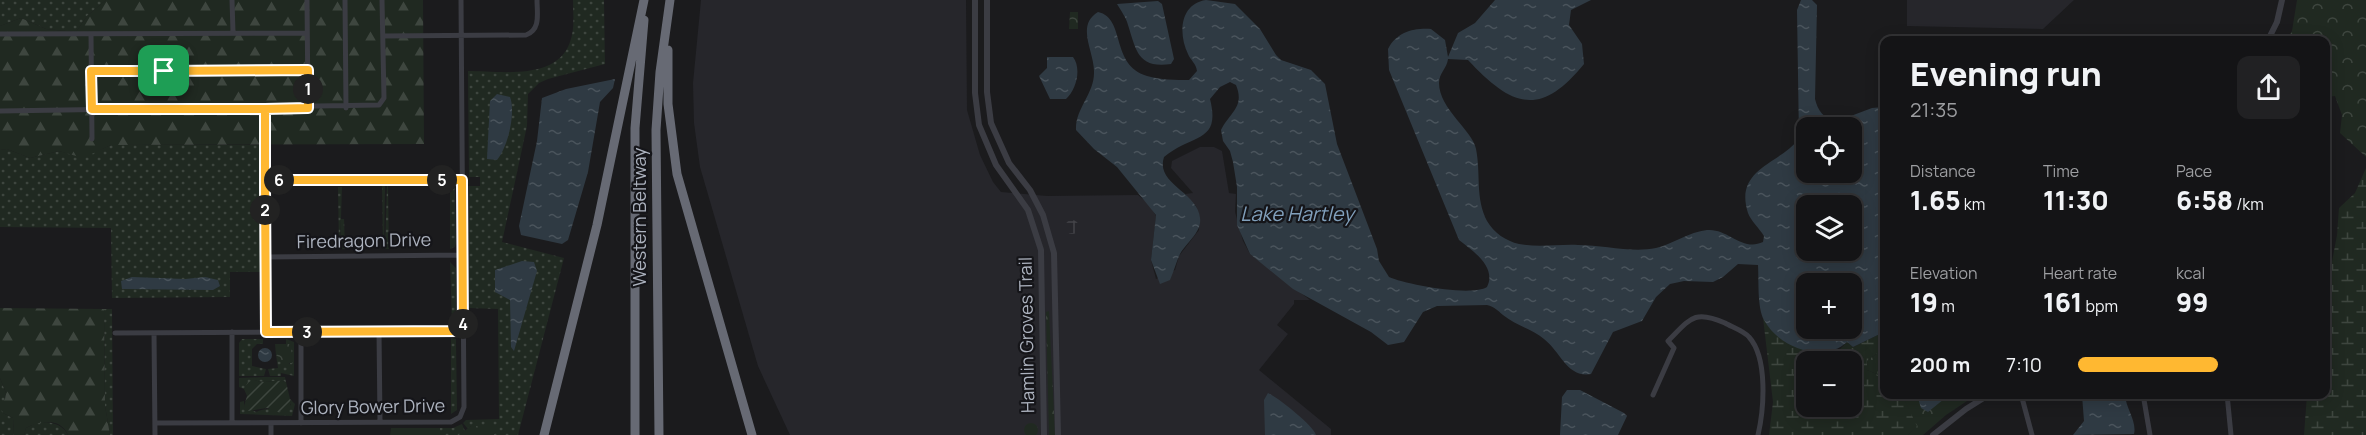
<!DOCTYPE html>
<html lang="en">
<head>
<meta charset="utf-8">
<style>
  :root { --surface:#141416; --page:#212123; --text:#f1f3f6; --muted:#9d9ea1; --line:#333335; --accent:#ffb831 }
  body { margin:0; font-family:Manrope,sans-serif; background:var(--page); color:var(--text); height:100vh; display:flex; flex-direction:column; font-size:22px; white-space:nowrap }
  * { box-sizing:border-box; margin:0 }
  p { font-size:20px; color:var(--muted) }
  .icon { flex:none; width:33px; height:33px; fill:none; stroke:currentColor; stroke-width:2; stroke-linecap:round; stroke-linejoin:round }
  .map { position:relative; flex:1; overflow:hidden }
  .drawer { position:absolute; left:1880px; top:36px; width:450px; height:363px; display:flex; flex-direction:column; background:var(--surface); border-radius:12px; box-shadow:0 3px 15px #0003,0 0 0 2px var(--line) }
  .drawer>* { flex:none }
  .fabs { position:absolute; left:1796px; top:117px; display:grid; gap:12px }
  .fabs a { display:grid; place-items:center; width:66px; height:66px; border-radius:12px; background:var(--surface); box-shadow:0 3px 15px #0003,0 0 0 2px var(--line); font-size:30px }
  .pin { position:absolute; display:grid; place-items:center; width:51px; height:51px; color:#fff; margin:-26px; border-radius:12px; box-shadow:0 3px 9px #0006 }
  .km { position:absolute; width:30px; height:30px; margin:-15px; border-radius:50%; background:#222; color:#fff; font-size:16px; line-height:30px; text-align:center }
  .round { display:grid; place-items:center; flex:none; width:63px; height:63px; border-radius:12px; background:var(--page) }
  .summary { display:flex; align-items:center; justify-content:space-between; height:102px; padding:0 30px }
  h1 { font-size:33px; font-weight:800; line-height:45px }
  .metrics { display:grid; grid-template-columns:repeat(3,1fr); gap:9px; height:102px; padding:6px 30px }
  .metrics div { display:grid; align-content:center }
  .metrics b { font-size:26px; font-weight:800 }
  .metrics small { font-size:16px; font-weight:400 }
  .metrics p { font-size:16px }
  ul { padding:0 30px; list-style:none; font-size:20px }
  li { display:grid; grid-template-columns:96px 72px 1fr; align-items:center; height:45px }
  li i { height:15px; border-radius:8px; background:var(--accent) }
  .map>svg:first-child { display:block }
</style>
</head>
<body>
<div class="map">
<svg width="2366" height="435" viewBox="0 0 2366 435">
  <defs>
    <pattern id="industrial-grid" width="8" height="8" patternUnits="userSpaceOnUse" patternTransform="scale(1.5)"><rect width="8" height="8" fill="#26262b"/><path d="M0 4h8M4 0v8" fill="none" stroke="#434348"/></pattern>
    <pattern id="grass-dots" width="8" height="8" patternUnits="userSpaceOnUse" patternTransform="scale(1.5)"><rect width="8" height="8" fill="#202921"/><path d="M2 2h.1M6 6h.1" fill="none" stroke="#3e463f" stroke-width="1.8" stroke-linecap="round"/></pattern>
    <pattern id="forest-firs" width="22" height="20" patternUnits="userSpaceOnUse" patternTransform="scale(1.5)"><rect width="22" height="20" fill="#202921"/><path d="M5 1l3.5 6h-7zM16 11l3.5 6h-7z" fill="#3e463f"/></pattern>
    <pattern id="wetland-marsh" width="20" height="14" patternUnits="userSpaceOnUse" patternTransform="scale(1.5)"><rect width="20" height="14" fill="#202921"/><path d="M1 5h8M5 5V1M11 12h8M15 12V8" fill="none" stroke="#3e463f"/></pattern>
    <pattern id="park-crowns" width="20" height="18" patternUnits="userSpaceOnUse" patternTransform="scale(1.5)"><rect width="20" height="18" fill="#202921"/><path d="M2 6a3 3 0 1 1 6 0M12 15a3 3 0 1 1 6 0" fill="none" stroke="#3e463f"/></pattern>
    <pattern id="garden-furrows" width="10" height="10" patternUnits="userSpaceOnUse" patternTransform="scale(1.5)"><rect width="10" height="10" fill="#202921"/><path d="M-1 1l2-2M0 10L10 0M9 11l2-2" fill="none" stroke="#3e463f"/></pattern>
    <pattern id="water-ripples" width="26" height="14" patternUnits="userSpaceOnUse" patternTransform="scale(1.5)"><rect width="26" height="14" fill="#2f3a43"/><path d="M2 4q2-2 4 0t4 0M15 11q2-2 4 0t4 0" fill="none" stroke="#4a545c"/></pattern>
  </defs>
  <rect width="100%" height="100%" fill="#1b1b1d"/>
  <path fill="#26262b" d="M 701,0 L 966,0 L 967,110 L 980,155 L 993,182 L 1001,192 L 1047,196 L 1138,195 L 1150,205 L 1156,216 L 1151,260 L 1156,279 L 1175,270 L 1179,256 L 1199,230 L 1196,206 L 1185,194 L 1193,193 L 1171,168 L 1172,161 L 1200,147 L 1214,147 L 1222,151 L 1229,193 L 1236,194 L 1235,212 L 1243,241 L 1250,254 L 1310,300 L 1294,300 L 1294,304 L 1277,325 L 1288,334 L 1259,370 L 1331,429 L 1331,435 L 790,435 L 758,366 L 700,167 L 694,123 L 693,83 Z
    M 1907,0 L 2074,0 L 2043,29 L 1907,26 Z"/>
  <path fill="url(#industrial-grid)" d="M1065 227a7 7 0 1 1 14 0a7 7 0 1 1-14 0Z"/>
  <path fill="url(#grass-dots)" d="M 0,0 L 106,0 L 87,16 L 76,32 L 46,29 L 21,18 L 0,26 Z
    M 573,0 L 604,0 L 605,64 L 548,79 L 539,83 L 528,94 L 527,126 L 502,242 L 564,258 L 518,435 L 493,435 L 496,432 L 471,426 L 468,429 L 463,423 L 466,420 L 499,419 L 498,309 L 469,308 L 469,186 L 480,186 L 480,177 L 469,177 L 468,71 C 499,71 557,81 570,42 C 575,29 573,14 573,0 Z
    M 111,145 L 259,145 L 260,272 L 230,272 L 230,297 L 112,298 L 111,228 L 0,227 L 0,150 L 7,149 L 30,158 L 59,151 L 83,157 Z
    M 382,186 L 385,186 L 384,249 L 383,249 Z
    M 387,186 L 388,186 L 389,249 L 385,249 Z
    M 450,186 L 455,187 L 455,191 L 456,243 L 455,247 L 450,249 Z
    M 338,187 L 342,187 L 340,249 L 339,249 Z
    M 343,187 L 345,249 L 341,249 L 341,219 L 344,219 Z
    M 450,262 L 456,268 L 456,323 L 452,325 Z
    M 104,309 L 112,309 L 113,435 L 110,435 L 105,406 Z
    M 451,338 L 456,339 L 456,343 L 457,410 L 451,414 Z
    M 242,339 L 263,339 L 263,344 L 257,344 L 252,349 L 252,366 L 266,369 L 264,376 L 239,376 L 239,343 Z
    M 286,339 L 294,342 L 294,376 L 281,373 L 281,376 L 270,376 L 268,369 L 278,368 L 276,355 L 290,364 L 291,344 L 286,344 Z
    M 264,377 L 285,377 L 286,382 C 276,378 266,385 255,380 L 244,389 L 239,387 L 239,378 Z
    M 0,378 L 6,393 L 3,413 L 13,418 L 14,435 L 0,435 Z
    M 290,399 L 295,404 L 292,416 L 240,414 L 240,402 L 244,401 L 244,406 L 256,412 C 266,407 277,410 291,405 Z
    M 38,422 C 50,422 62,423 68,435 L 24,435 L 26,428 Z
    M 462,424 L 465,431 L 459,435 L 440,435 L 440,428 L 453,428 Z"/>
  <path fill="url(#forest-firs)" d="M 106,0 L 423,0 L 424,144 L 111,145 L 83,158 L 59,151 L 30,158 L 7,149 L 0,150 L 0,26 L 21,18 L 46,29 L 76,32 L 87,16 Z
    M 0,308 L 104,309 L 105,406 L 110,435 L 68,435 C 60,417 40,421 26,428 L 24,435 L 14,435 L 13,418 L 3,413 L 0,406 L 5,399 L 6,393 L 0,378 Z"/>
  <path fill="url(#wetland-marsh)" fill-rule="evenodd" d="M 2366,168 L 2366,435 L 2304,435 L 2307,395 L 2325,394 L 2325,299 L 2337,235 L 2339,208 L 2355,193 Z
    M 1763,318 L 1771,330 L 1838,351 L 1847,342 L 1853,347 L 1884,332 L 1884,348 L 1867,361 L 1867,370 L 1884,377 L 1884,394 L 1902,395 L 1918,426 L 1908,435 L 1769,435 L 1773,402 ZM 1806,362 L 1851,362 L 1851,406 L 1806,406 Z"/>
  <path fill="url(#park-crowns)" d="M 2297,0 L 2366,0 L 2366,157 L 2340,133 L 2342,115 L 2335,96 L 2325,97 L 2325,40 L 2287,40 L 2292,31 Z
    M 1070,12 L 1078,12 L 1078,29 L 1069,29 Z
    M 1049,311 L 1055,435 L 1049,435 L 1046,312 Z
    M 275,344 L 291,344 L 292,363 L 285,363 L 276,355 Z
    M 1884,348 L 1884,377 L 1867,370 L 1867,361 Z
    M 1902,395 L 1976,395 L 1946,415 L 1923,435 L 1908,435 L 1917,426 Z
    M1024 430a7 7 0 1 1 14 0a7 7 0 1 1-14 0Z
    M 471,426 L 494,426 L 496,432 L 493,435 L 459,435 Z"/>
  <path fill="url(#garden-furrows)" d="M 255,380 C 266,385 276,378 286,382 L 291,403 L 289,408 L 279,412 L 267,408 L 248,411 L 244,406 L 247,396 L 244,389 L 248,382 Z"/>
  <path fill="#202921" d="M 391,428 L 440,428 L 440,435 L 390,435 Z"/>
  <path fill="url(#water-ripples)" fill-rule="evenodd" d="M 1206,0 L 1235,4 L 1260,29 L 1276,55 L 1281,60 L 1311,70 L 1325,84 L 1337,144 L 1377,249 L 1379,261 L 1389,277 C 1404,284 1471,297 1487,287 C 1497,267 1473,251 1459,240 L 1389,70 L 1388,49 C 1397,32 1413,28 1431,29 L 1445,40 L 1448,57 L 1458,33 L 1475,23 L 1495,0 L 1591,0 L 1571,10 L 1569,25 L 1582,44 L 1584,64 C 1540,118 1512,107 1468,60 L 1448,59 C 1447,68 1439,73 1439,83 C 1439,109 1473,131 1476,149 C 1481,174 1475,198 1487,221 C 1494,233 1506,241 1519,244 C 1539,248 1559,244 1578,245 C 1603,245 1632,253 1656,248 C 1673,244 1689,232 1707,230 C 1728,228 1742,252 1763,242 L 1764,236 C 1759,228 1751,221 1748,213 C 1734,169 1778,165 1799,139 L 1797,10 L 1801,0 L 1812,0 L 1817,5 L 1815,99 C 1818,111 1823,117 1835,122 L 1872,108 L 1884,107 L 1884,332 L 1853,347 L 1847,342 C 1823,364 1779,348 1764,320 C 1757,307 1759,281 1758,265 L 1738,264 L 1723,277 L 1713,282 L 1684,281 L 1670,284 L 1656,297 L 1642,321 L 1613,332 L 1591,374 C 1567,378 1561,352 1544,339 C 1532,329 1515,325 1503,315 C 1497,310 1495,307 1487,305 L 1437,306 L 1423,312 L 1404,342 L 1388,345 L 1371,332 L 1293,289 L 1250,254 L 1237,225 L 1237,187 L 1233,162 L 1230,151 L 1223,141 L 1221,130 C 1230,112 1245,107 1236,85 L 1230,82 L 1220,87 L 1210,99 C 1221,143 1193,133 1164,157 C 1155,184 1198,192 1200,218 C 1202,232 1187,242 1180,254 C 1176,262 1174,271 1170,280 L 1160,284 L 1151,260 L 1156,215 L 1117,167 L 1094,149 L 1076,130 C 1075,109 1094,94 1094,73 C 1095,52 1075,26 1098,12 C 1126,18 1110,65 1147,76 C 1160,80 1176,80 1189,80 L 1197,71 C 1196,63 1191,61 1188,54 C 1178,33 1180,4 1206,0 ZM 1806,128 L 1851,128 L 1851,172 L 1806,172 ZM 1806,206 L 1851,206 L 1851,250 L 1806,250 ZM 1806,284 L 1851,284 L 1851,328 L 1806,328 Z
    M 1158,1 L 1162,4 L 1174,59 L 1171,64 C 1137,69 1136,49 1128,25 C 1126,17 1121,11 1117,4 Z
    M 1047,57 L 1073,57 C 1082,69 1076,90 1066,99 L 1050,99 L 1039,76 L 1047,68 Z
    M 615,79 L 613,88 L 600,102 L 588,172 L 568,240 L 562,244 L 521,235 L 519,226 L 537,141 L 542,98 L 566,89 Z
    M 497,94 L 510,97 C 516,112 508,147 497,160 L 487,159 L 490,101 Z
    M 522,261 L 534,262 L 537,271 L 514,351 L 511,347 L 510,300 L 495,292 L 495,270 Z
    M 132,277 L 185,279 L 205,277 L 218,280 L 220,286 L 213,290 L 122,289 L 121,281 Z
    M258 355a7 7 0 1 1 14 0a7 7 0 1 1-14 0Z
    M 1567,390 L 1580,390 L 1624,413 L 1627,416 L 1618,435 L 1560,435 L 1562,397 Z
    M 1268,393 C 1277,397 1313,425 1316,435 L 1265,435 L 1264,400 Z
    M 1917,395 L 1917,394 L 1949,395 L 1928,412 L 1921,408 Z
    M 2082,395 L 2125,395 C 2126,409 2137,421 2134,434 L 2073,435 L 2084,421 Z"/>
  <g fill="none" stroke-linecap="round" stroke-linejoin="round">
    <path stroke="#3b3c43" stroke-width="5" d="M 232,0 L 233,32
      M 307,0 L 308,108
      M 345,0 L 346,108
      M 0,34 L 307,33
      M 91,34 L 92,139
      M 383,36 L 526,35 C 541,30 537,13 537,0
      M 91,71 L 308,70
      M 265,109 L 266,332
      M 0,111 L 379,105 L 384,98 L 382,0
      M 265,180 L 462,180
      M 266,257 L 462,255
      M 379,331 L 380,422
      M 301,332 L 301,423
      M 115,333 L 463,331
      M 154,333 L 155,435
      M 2021,394 L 2032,435
      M 2143,394 L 2150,435
      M 2227,394 L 2231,435
      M 1653,395 L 1674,348 L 1668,341 C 1690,319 1694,309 1725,323 C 1732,327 1744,331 1749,337 C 1768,358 1764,409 1758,435
      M 155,423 L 451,422 L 460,417 L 464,407 L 461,0
      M 232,423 L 232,332
      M 271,423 L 271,435"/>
    <path stroke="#3b3c43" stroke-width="6" d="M 975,0 L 975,93 L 979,125 L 996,165 L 1028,210 L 1041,250 L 1044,435
      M 987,0 L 987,92 L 991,123 L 1009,163 L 1030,190 L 1043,215 L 1054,253 L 1058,435
      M 2268,40 L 2277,22 L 2282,0
      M 1933,435 L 1966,409 L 1990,394"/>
    <path stroke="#676a74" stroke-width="9" d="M 668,50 L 668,104 L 677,174 L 752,435
      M 544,435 L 597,225 L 644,0
      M 635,435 L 635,128 L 644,20
      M 659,435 L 656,130 L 660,72 L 670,0"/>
  </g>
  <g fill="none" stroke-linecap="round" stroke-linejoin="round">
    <defs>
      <path id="route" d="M 164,71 L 308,70 L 308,108 L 265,109 L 265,188 L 266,332 L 463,331 L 462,180 L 265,180 L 265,109 L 92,109 L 91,71 L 164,71"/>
    </defs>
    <use href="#route" stroke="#fff" stroke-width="12"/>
    <use href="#route" stroke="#ffb831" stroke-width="8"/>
  </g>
  <g text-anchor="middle" stroke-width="4.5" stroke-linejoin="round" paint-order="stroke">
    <g font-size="18" fill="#acb2be" stroke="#151519">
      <text transform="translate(640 217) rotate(-90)" y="6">Western Beltway</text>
      <text transform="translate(364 241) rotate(-1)" y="6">Firedragon Drive</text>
      <text transform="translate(1027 335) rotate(-91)" y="6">Hamlin Groves Trail</text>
      <text transform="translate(373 407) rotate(-1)" y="6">Glory Bower Drive</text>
    </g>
    <g font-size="20" font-style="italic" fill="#81a0bc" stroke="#151519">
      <text x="1297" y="221">Lake Hartley</text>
    </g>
  </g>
</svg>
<div class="fabs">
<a><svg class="icon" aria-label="locate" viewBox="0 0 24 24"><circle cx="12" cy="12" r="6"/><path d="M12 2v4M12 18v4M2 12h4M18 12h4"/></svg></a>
<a><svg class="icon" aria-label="layers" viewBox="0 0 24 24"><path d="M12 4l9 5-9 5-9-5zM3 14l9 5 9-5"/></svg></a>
<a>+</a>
<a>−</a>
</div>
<div class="pin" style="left:164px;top:71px;background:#1e9e55"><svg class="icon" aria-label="arrive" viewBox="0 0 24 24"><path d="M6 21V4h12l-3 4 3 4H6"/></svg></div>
<b class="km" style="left:308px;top:89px">1</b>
<b class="km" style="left:265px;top:210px">2</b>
<b class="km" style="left:307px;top:332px">3</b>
<b class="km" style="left:463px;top:324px">4</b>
<b class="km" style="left:442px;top:180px">5</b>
<b class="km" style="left:279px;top:180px">6</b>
<section class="drawer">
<div class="summary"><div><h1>Evening run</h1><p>21:35</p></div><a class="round"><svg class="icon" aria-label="share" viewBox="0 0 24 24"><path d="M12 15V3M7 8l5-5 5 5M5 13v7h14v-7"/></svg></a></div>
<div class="metrics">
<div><p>Distance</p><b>1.65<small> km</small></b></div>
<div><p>Time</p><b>11:30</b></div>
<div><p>Pace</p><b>6:58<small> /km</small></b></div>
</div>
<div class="metrics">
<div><p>Elevation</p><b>19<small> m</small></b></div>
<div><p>Heart rate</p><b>161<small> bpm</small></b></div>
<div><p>kcal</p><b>99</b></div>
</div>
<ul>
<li><b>200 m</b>7:10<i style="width:63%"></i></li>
</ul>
</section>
</div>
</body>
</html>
